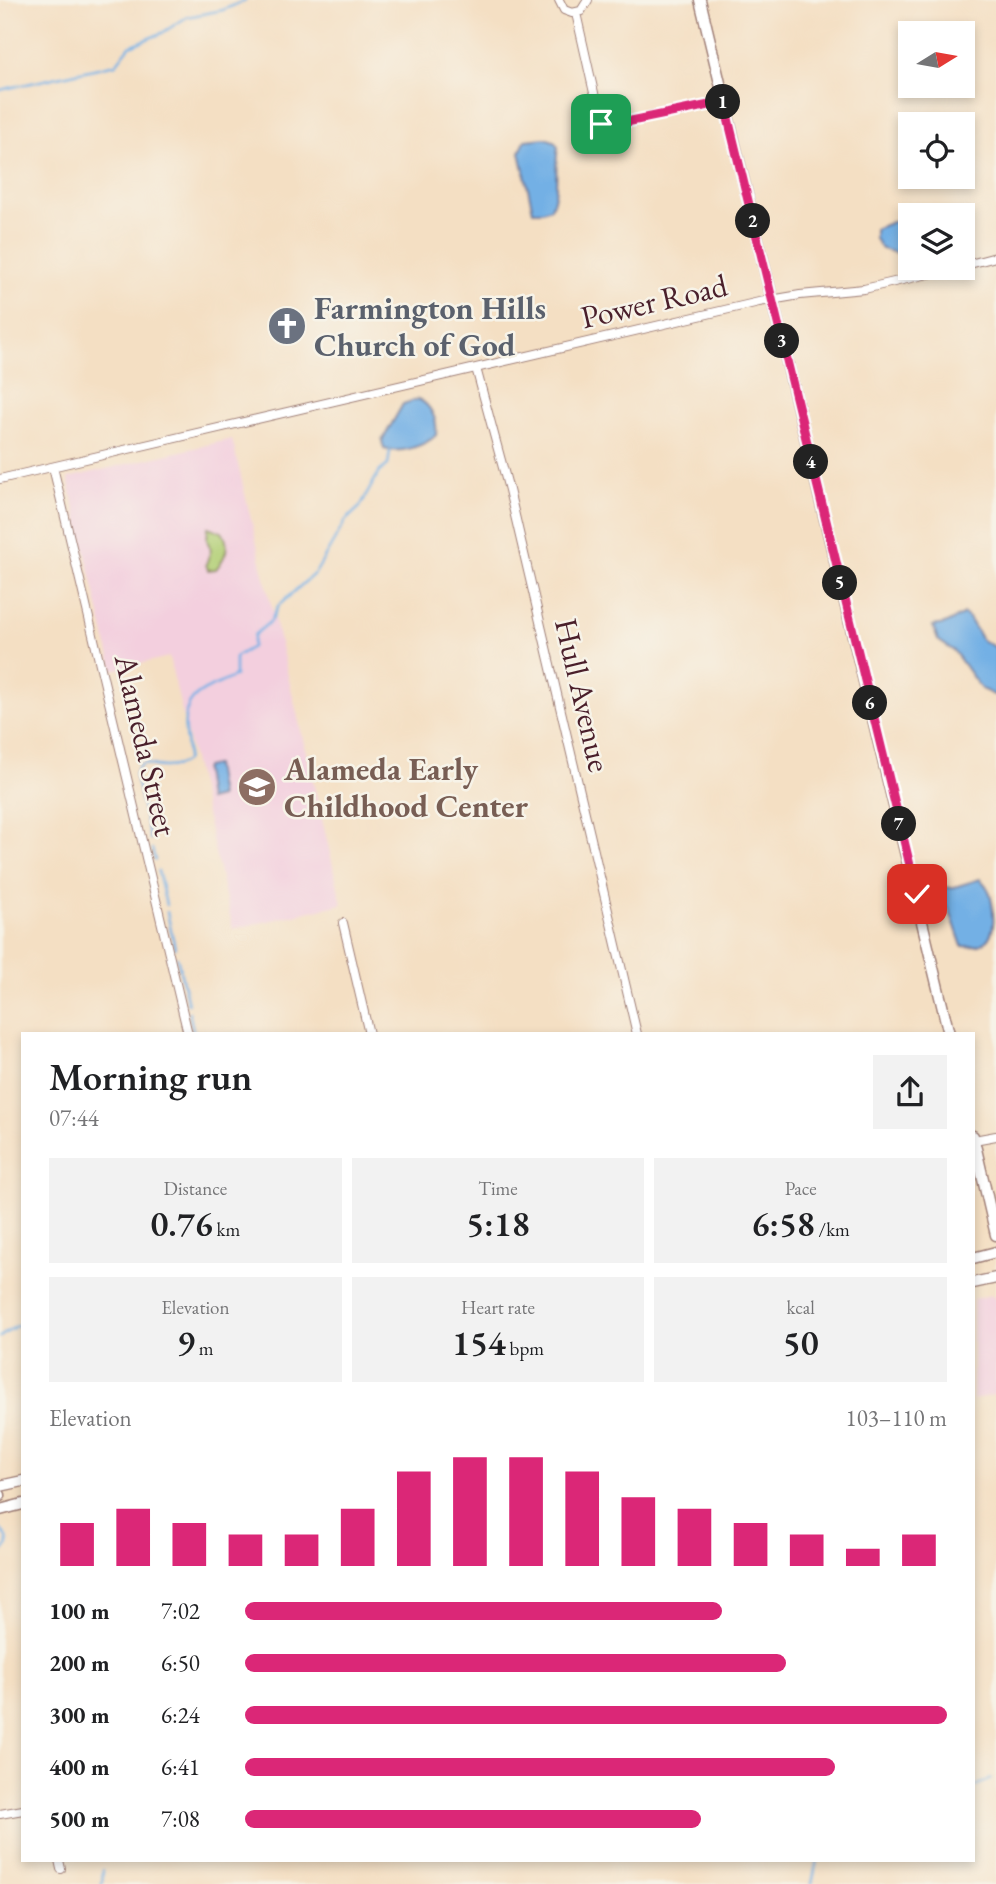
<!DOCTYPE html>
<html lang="en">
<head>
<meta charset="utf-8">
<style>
  :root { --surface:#fff; --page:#f2f2f2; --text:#202124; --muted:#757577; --accent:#db2777 }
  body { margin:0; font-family:"EB Garamond",serif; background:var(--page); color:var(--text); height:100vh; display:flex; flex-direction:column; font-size:26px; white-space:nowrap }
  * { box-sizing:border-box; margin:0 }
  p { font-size:23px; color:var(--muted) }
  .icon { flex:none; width:38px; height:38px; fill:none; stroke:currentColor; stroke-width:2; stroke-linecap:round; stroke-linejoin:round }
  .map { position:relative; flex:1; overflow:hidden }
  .sheet { position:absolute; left:21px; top:1032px; width:954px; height:830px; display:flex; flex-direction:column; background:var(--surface); border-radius:0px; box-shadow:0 4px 10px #0003 }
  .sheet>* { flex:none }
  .needle { width:46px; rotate:79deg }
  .tools { position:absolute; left:898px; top:21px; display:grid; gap:14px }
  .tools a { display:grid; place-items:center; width:77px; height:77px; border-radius:0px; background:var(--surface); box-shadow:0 4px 10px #0003; font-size:35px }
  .pin { position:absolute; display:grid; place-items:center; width:60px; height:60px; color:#fff; margin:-30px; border-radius:14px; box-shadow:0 4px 10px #0006 }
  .km { position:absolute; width:35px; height:35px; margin:-18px; border-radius:50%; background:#222; color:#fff; font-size:19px; line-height:35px; text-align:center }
  .round { display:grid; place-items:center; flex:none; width:74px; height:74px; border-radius:0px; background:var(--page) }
  .headline { display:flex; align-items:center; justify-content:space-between; height:119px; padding:0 28px }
  h1 { font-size:38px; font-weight:600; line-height:52px }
  .stats { display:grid; grid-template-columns:repeat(3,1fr); gap:10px; height:119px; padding:7px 28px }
  .stats div { display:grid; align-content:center; border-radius:0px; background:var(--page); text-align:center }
  .stats b { font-size:35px; font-weight:600 }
  .stats small { font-size:19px; font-weight:400 }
  .stats p { font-size:19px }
  .chart { height:196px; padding:14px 28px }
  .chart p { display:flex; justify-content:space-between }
  .chart svg { width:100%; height:126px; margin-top:7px; stroke:var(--accent); stroke-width:6 }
  ul { padding:0 28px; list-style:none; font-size:23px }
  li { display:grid; grid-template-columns:112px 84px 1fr; align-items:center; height:52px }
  li i { height:18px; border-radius:9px; background:var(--accent) }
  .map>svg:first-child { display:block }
</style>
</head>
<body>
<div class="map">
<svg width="996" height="1884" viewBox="0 0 996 1884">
  <rect width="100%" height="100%" fill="#f7f3e8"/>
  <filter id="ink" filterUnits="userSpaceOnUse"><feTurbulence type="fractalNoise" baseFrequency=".0143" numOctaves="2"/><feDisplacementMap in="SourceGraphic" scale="14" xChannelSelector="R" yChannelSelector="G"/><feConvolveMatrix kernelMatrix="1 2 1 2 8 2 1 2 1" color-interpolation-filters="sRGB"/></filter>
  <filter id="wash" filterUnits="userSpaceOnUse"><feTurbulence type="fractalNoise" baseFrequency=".00686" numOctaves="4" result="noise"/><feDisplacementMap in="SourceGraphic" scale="28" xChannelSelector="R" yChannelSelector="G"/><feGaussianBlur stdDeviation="1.57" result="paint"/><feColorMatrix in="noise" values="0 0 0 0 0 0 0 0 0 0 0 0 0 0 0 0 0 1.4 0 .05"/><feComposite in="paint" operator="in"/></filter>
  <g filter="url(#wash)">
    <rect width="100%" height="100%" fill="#f4dfc3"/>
    <path fill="#f3cfde" d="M 232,439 L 342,904 L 233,929 L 169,657 L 113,670 L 68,478 Z
      M 992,1295 L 996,1300 L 996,1394 L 973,1400 L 973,1299 Z"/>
    <path fill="#b2cf76" stroke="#7e7750" stroke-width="2" d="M 208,527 L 222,532 C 231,545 226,557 216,569 L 208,570 L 206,564 L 211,550 L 207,540 Z"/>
    <path fill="#73b0e5" stroke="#5e6888" stroke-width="2" d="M 545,138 L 554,141 L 558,147 C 554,168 560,188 551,208 L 543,211 L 533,211 L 520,152 L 525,140 Z
      M 910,220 L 910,252 L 896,253 L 882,249 L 875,239 L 875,229 L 892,222 Z
      M 418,399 C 431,405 438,420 436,435 C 425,446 400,454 384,449 L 382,441 L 403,404 Z
      M 964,614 L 969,618 L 982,640 L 996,648 L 996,696 L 981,689 L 954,651 L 938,640 L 933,626 L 945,624 Z
      M 215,765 L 220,797 L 208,800 L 204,771 L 205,767 Z
      M 980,879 C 989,887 990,893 992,903 C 996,929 993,950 962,946 L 949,909 L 936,894 L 938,886 L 951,888 Z"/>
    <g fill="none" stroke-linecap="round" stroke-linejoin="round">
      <path stroke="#73b0e5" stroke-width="2.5" d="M 0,90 L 116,64 L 130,46 L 162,33 L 187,17 L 223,10 L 246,0
        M 150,839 L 135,774 L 139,766 L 145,763 C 157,768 175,769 186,761 C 189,752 186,743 185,733 C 181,692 206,691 235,676 L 235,657 L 252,647 L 254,635 L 271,621 L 278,606 L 316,572 L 346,520 L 360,507 L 379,472 L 388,465 L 390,451
        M 152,849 L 155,860
        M 158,871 L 166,905
        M 167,912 L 175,948
        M 177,957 L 188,1004
        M 189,1012 L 194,1034
        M 0,1337 L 16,1326 L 23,1324
        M 0,1529 L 7,1537 L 8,1544 L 0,1555
        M 973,1787 L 991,1779
        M 102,1884 L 103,1870
        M 812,1884 L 817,1860"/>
    </g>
  </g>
  <g filter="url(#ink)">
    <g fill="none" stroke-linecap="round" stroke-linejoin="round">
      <defs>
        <path id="street" d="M 559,0 L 564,10 L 572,13 L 581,11 L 588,0
          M 576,13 L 601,124 L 607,126 L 724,102
          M 962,266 L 996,257
          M 476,368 L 509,490 L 637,1034
          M 53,467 L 188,1034
          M 0,479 L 759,302 L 800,295 L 864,289 L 954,268
          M 343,923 L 369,1034
          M 974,1140 L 996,1136
          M 0,1814 L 23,1810
          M 59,1860 L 61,1869"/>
        <path id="secondary" d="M 700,0 L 949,1034
          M 973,1136 L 996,1235
          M 973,1258 L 996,1252
          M 973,1283 L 996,1278
          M 0,1486 L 23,1481
          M 0,1495 L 0,1496
          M 0,1510 L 23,1504"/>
      </defs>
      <use href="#street" stroke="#9f7f77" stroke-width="10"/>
      <use href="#secondary" stroke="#9f7f77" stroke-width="13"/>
      <use href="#street" stroke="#fff" stroke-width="8"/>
      <use href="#secondary" stroke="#fff" stroke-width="10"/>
    </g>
  </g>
  <g fill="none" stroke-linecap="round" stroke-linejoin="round" filter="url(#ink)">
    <defs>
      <path id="route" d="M 601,124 L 607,126 L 724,102 L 917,894"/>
    </defs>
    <use href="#route" stroke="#fff" stroke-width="14"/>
    <use href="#route" stroke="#db2777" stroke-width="9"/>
  </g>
  <defs>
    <symbol id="church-disc" viewBox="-11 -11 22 22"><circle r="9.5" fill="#6b7280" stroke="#f7f3e8"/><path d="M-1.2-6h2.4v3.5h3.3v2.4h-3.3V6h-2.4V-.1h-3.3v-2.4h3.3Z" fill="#fff"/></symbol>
    <symbol id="school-disc" viewBox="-11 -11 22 22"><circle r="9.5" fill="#8d6e63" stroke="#f7f3e8"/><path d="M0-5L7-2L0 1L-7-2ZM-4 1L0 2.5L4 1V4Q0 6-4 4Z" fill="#fff"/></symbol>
  </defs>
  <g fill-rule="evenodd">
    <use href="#church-disc" x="265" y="304" width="44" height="44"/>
    <use href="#school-disc" x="235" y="765" width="44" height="44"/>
  </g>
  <g text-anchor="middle" stroke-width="5" stroke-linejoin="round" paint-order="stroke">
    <g font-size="32" fill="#4a1f2b" stroke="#f7f3e8">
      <text transform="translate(654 301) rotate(-13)" y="11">Power Road</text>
      <text transform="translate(583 695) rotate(77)" y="11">Hull Avenue</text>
      <text transform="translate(146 745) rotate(77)" y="11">Alameda Street</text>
    </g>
    <g font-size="32" font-weight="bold" fill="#5b616d" stroke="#f7f3e8" text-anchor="start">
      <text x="314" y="319">Farmington Hills<tspan x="314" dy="37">Church of God</tspan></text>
    </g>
    <g font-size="32" font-weight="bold" fill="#785e54" stroke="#f7f3e8" text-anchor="start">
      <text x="284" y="780">Alameda Early<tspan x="284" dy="37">Childhood Center</tspan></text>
    </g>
  </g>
</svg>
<div class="tools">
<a><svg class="needle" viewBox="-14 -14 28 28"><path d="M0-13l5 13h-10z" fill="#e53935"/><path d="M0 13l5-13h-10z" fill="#757577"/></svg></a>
<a><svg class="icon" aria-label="locate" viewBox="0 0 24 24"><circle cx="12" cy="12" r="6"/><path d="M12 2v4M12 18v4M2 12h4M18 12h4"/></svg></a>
<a><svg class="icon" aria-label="layers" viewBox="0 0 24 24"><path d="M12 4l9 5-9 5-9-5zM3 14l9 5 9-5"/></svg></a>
</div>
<div class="pin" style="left:601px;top:124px;background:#1e9e55"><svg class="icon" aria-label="arrive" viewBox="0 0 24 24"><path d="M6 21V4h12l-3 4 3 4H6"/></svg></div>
<div class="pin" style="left:917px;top:894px;background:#d93025"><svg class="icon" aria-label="check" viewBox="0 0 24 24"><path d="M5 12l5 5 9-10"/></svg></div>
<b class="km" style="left:723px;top:102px">1</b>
<b class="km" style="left:753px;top:221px">2</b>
<b class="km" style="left:782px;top:341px">3</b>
<b class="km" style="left:811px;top:462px">4</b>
<b class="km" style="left:840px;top:583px">5</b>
<b class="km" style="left:870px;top:703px">6</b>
<b class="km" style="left:899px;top:824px">7</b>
<section class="sheet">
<div class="headline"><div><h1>Morning run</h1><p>07:44</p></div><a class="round"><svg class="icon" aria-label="share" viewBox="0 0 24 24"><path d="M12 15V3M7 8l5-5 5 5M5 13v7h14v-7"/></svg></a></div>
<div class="stats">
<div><p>Distance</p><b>0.76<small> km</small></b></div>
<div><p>Time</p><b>5:18</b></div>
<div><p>Pace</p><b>6:58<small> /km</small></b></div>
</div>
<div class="stats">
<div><p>Elevation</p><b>9<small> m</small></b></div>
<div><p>Heart rate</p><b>154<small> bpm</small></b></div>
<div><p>kcal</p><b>50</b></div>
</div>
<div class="chart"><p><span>Elevation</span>103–110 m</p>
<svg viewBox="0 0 160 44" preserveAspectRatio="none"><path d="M5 44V29M15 44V24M25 44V29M35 44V33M45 44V33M55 44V24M65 44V11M75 44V6M85 44V6M95 44V11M105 44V20M115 44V24M125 44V29M135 44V33M145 44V38M155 44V33"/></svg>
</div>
<ul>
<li><b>100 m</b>7:02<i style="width:68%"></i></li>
<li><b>200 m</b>6:50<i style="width:77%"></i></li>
<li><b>300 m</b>6:24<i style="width:100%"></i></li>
<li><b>400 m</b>6:41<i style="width:84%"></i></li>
<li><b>500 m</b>7:08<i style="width:65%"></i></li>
</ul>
</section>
</div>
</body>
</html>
